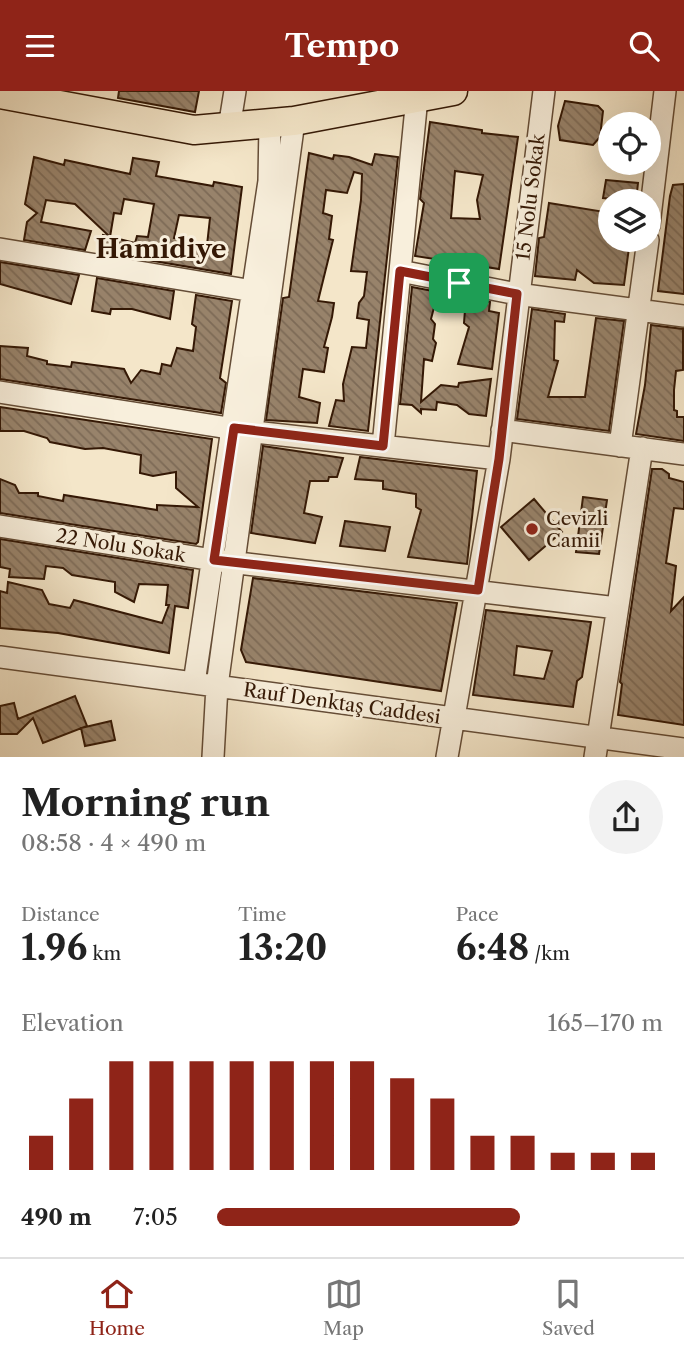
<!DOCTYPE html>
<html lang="en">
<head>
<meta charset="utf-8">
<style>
  :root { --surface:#fff; --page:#f2f2f2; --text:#222; --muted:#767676; --line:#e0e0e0; --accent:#8f2418 }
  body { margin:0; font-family:"Libre Caslon Text",serif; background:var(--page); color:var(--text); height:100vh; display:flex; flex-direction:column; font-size:26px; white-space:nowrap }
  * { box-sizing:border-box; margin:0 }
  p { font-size:23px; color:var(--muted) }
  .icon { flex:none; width:38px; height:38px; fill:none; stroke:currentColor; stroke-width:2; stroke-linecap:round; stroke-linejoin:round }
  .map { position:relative; height:666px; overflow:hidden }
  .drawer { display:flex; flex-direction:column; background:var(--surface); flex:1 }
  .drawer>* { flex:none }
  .controls { position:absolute; left:598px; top:21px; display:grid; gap:14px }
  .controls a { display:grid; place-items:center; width:63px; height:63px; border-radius:50%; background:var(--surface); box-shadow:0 7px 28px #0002; font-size:35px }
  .pin { position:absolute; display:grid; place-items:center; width:60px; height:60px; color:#fff; margin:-30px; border-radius:14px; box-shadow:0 4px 10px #0006 }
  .round { display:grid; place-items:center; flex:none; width:74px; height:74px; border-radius:37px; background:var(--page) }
  .head { display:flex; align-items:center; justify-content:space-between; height:119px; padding:0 21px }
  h1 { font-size:38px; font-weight:700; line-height:52px }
  .metrics { display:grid; grid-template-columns:repeat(3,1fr); gap:10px; height:119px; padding:7px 21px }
  .metrics div { display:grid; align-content:center }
  .metrics b { font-size:35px; font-weight:700 }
  .metrics small { font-size:19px; font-weight:400 }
  .metrics p { font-size:19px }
  .chart { height:196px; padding:14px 21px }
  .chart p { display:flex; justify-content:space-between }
  .chart svg { width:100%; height:126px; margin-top:7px; stroke:var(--accent); stroke-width:6 }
  ul { padding:0 21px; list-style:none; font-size:23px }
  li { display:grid; grid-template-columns:112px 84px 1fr; align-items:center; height:52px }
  li i { height:18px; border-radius:9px; background:var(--accent) }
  header { display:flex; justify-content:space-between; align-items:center; height:91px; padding:0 21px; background:var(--accent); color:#fff; font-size:32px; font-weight:700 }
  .dock { display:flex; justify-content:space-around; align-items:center; height:98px; border-top:2px solid var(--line); background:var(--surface); font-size:19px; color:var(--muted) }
  .dock a { display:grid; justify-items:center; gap:4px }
  .dock .current { color:var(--accent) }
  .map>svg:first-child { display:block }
</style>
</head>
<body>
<header><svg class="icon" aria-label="menu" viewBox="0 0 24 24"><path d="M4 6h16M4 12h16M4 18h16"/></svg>Tempo<svg class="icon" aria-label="search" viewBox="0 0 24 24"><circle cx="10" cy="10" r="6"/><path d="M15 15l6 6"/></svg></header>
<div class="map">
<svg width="684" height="666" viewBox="0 0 684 666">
  <defs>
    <pattern id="building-back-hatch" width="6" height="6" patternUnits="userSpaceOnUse" patternTransform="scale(1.75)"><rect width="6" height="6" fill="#98836b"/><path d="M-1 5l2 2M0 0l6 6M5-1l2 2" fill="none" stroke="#7d6a56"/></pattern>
  </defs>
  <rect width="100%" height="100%" fill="#f4e6c9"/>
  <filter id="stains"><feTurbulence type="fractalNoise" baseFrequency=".00286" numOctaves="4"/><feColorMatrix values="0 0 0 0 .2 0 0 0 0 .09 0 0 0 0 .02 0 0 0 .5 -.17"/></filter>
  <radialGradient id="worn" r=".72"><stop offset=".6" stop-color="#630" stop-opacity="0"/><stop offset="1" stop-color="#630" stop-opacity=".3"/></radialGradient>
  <path fill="url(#building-back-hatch)" stroke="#341805" stroke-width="2" fill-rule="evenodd" d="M 119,0 L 199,0 L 195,21 L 118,7 Z
    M 565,10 L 598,15 L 603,20 L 600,46 L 593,54 L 560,49 L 558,35 Z
    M 430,31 L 482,39 L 482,42 L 518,46 L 499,178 L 415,165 L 424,112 L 420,108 ZM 455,80 L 483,84 L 477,109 L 480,128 L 451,127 Z
    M 309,62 L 333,68 L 334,64 L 349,66 L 372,74 L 375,63 L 398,66 L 368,340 L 329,335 L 336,309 L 344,310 L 343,293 L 352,256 L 366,257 L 369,229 L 357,227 L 359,212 L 364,205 L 367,181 L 351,180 L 361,109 L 362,83 L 354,81 L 347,102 L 326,99 L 323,122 L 332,125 L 329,148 L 333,149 L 318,210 L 334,212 L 332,226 L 324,256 L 328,257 L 324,281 L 303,278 L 299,306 L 320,312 L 317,332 L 266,329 L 283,207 L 289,206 Z
    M 34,66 L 64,74 L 65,69 L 130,83 L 133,67 L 159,71 L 156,85 L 213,95 L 214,91 L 242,96 L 231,183 L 100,161 L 103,144 L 135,152 L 137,145 L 148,146 L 154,113 L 124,108 L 121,123 L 114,122 L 110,146 L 75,113 L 46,109 L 41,131 L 91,140 L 85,159 L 24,149 L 27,131 L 37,122 L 25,113 ZM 179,124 L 210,127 L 207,154 L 174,147 Z
    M 606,89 L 638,92 L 636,110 L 603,107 Z
    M 684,93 L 684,203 L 658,200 L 670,105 L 673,94 Z
    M 549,112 L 611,122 L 611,149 L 630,149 L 624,194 L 594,192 L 577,179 L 575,189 L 535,185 L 539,147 L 544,146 Z
    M 0,171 L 79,184 L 71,213 L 0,193 Z
    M 97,187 L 174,200 L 170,228 L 132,218 L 111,218 L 110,223 L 92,220 Z
    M 412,196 L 438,201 L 431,228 L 435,233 L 433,248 L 436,252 L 432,270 L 424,268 L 421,311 L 441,294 L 458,296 L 459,292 L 491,288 L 486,325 L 469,323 L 457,314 L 437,311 L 436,319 L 421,318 L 421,322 L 412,314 L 400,313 Z
    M 196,204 L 232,210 L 220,287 L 226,292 L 221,322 L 0,288 L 0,255 L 28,257 L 27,265 L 47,270 L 47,273 L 71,276 L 72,271 L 124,278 L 131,292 L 141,279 L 160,283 L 162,273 L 171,275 L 177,257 L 193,260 L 196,236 L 192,233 Z
    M 471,207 L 490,211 L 489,220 L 499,222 L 492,278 L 458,273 L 469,236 L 464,232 L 465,219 Z
    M 532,218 L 565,223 L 564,231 L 555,230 L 554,269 L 558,270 L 548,306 L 585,306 L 596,227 L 624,230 L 609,340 L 517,328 Z
    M 651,234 L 683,238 L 683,279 L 676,280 L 674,299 L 674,319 L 677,320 L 677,326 L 684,326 L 684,350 L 636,343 L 645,294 Z
    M 0,316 L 212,348 L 198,451 L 196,453 L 0,422 L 0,388 L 15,394 L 19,402 L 38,402 L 38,405 L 63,410 L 64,404 L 157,419 L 157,414 L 198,416 L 176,397 L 176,381 L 153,385 L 140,382 L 141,364 L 103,357 L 85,358 L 50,351 L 47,347 L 24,340 L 0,340 Z
    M 263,355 L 343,367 L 337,386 L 329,386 L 328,390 L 310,390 L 304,422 L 322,426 L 315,452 L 251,442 Z
    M 360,366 L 477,380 L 467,473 L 408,466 L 421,419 L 416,416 L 416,403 L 383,398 L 383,390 L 355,388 Z
    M 652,378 L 662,378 L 669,383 L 669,387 L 684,391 L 684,418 L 674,417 L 666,472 L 676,475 L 671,520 L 684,506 L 684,634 L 618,624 L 622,593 L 620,591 Z
    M 583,406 L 607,409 L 599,463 L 576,461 Z
    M 534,408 L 562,441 L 529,469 L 501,436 Z
    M 345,430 L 390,436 L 385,460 L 340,455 Z
    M 0,448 L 193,479 L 188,517 L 175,515 L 169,562 L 58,542 L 0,537 L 0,500 L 7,502 L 8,491 L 42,499 L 49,513 L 70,517 L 74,509 L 162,532 L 169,514 L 166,514 L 168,494 L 139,493 L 134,511 L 115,501 L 115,491 L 72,484 L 63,477 L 46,475 L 44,488 L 9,486 L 10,478 L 0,476 Z
    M 253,487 L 457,512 L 441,600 L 246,571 L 241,559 Z
    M 486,519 L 591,531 L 582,586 L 577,590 L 573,616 L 473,604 ZM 517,555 L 552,560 L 544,588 L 514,584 Z
    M 75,605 L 87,635 L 43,652 L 33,627 L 17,643 L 0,643 L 0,615 L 14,612 L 18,628 Z
    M 111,630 L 115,649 L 85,655 L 81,637 Z"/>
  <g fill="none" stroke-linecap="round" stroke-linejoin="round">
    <defs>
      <path id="minor" d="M 229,37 L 235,0
        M 649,134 L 665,0
        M 0,158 L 253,200
        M 400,180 L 517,203 L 684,225
        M 0,301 L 254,341 L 499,368
        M 502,339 L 684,363
        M 383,355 L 417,6
        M 620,355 L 648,149
        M 0,435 L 213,469 L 617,517
        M 0,566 L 684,658
        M 194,592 L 269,90 L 270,33
        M 213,666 L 217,595 L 294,30
        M 447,666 L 499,368 L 544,0
        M 595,666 L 642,357"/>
      <path id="major" d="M 0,3 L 194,39 L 294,30 L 453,0"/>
    </defs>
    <use href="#minor" stroke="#644c36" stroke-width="24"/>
    <use href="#major" stroke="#341805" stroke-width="31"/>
    <use href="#minor" stroke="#f8efdc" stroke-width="21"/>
    <use href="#major" stroke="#f4e6c9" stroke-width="28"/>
  </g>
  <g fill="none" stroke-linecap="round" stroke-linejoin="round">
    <defs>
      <path id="route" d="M 400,180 L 517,203 L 499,368 L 478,499 L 214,469 L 234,337 L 383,355 Z"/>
    </defs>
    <use href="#route" stroke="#fff" stroke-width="14"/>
    <use href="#route" stroke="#8f2418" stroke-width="9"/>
  </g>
  <circle fill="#8f2418" stroke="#f8efdc" stroke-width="2.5" cx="532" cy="438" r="7"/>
  <g text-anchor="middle" stroke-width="6" stroke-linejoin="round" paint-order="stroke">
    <g font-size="19" fill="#341805" stroke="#f8efdc">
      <text transform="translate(530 106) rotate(-83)" y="7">15 Nolu Sokak</text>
      <text transform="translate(121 454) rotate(9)" y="7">22 Nolu Sokak</text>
      <text transform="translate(342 612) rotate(8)" y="7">Rauf Denktaş Caddesi</text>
    </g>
    <g font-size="19" fill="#341805" stroke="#f8efdc" text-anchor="start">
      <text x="546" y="434">Cevizli<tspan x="546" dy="22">Camii</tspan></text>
    </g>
    <g font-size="26" font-weight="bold" fill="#341805" stroke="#f8efdc">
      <text x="161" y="167">Hamidiye</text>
    </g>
  </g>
  <rect width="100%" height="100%" filter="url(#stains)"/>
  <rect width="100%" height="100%" fill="url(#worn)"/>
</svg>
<div class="controls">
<a><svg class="icon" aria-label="locate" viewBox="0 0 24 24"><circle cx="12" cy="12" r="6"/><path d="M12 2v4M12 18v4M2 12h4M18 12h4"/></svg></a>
<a><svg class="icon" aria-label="layers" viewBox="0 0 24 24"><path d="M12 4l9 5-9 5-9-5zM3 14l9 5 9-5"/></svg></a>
</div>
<div class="pin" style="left:459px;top:192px;background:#1e9e55"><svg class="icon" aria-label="arrive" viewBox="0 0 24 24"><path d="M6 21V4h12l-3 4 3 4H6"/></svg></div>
</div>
<section class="drawer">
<div class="head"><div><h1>Morning run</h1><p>08:58 · 4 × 490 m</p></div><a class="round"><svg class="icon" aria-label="share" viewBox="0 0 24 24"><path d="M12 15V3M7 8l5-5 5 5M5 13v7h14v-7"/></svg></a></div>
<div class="metrics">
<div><p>Distance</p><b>1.96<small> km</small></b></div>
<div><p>Time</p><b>13:20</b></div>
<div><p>Pace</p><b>6:48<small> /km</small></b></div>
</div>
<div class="chart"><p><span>Elevation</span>165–170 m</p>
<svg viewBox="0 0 160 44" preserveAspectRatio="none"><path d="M5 44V32M15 44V19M25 44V6M35 44V6M45 44V6M55 44V6M65 44V6M75 44V6M85 44V6M95 44V12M105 44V19M115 44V32M125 44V32M135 44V38M145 44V38M155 44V38"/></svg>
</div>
<ul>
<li><b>490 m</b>7:05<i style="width:68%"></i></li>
</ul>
</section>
<nav class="dock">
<a class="current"><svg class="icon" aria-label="home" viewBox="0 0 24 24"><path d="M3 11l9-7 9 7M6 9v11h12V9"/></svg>Home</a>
<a><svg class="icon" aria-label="map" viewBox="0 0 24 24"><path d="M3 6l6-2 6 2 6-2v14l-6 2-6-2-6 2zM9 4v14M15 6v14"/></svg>Map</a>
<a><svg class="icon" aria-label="saved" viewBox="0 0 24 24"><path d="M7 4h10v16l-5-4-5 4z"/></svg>Saved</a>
</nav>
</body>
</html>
